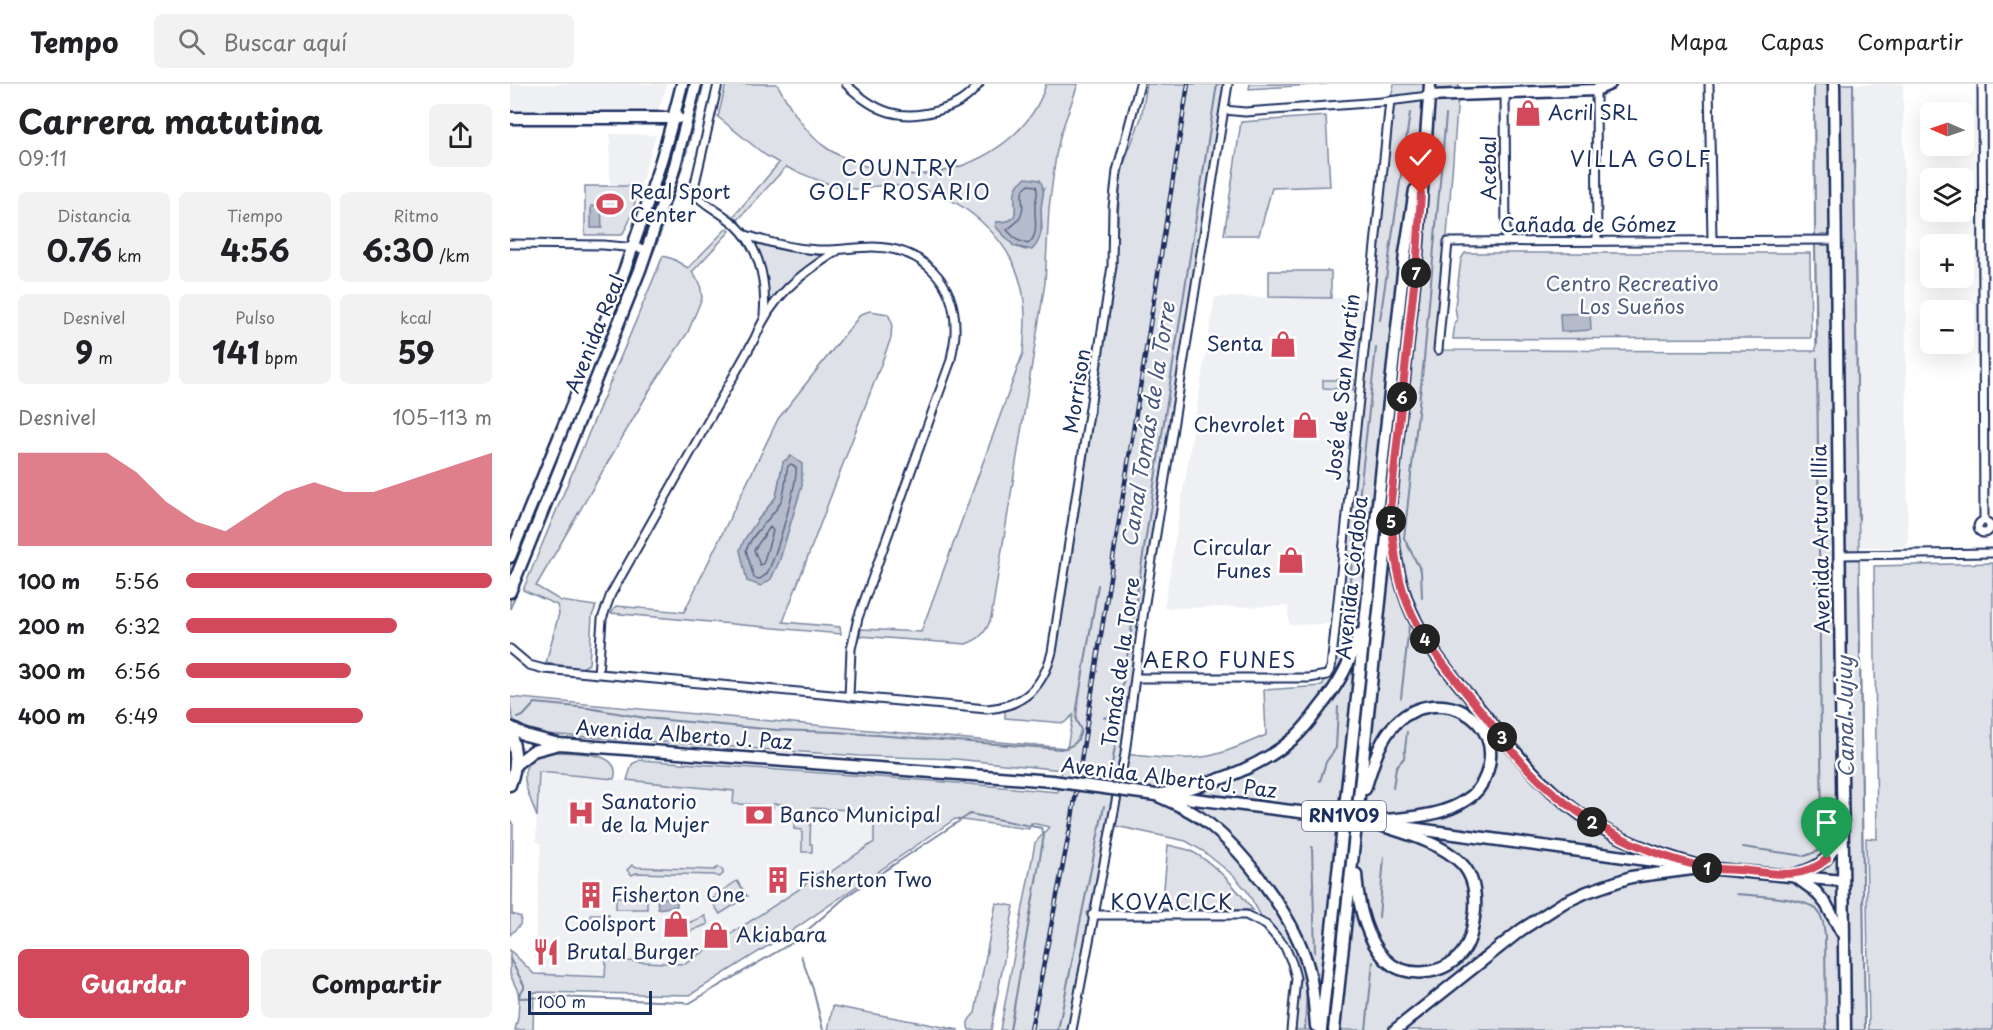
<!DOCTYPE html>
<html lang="es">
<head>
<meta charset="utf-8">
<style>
  :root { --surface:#fff; --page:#f2f2f2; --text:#202124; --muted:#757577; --line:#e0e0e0; --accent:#d1495b }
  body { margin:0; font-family:"Playpen Sans",sans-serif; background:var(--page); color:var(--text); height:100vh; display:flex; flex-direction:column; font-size:22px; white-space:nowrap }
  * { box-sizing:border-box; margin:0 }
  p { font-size:20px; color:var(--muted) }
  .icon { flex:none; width:33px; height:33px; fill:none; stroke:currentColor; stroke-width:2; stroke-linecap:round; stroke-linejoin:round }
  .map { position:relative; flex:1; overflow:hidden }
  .side { display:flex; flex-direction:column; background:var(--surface); width:510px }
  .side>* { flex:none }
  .needle { width:39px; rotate:272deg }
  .tools { position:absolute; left:1410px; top:18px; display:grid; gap:12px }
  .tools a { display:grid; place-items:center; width:54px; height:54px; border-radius:9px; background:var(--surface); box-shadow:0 6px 24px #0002; font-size:30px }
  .scale { position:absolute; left:18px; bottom:15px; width:124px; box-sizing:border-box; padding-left:6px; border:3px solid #1b2f5e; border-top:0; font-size:16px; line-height:21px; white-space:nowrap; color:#1b2f5e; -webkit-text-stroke:4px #fff; paint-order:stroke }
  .pin { position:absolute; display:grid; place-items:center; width:51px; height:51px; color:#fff; margin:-62px -26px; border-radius:50% 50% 50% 0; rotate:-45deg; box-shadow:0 0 6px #0007 }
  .pin .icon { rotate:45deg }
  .km { position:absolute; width:30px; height:30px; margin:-15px; border-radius:50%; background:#222; color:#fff; font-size:16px; line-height:30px; text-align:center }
  .round { display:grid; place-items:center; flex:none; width:63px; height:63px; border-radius:9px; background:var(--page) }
  .headline { display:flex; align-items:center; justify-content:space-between; height:102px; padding:0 18px }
  h1 { font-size:33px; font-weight:700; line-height:45px }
  .metrics { display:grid; grid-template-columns:repeat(3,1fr); gap:9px; height:102px; padding:6px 18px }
  .metrics div { display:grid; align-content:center; border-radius:9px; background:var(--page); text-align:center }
  .metrics b { font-size:30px; font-weight:700 }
  .metrics small { font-size:16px; font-weight:400 }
  .metrics p { font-size:16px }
  .chart { height:168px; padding:12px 18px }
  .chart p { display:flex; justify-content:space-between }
  .chart svg { width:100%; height:108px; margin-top:6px; fill:var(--accent); opacity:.7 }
  .primary-button { display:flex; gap:12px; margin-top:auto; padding:12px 18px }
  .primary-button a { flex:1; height:69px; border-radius:9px; background:var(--accent); color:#fff; font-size:24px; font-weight:700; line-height:69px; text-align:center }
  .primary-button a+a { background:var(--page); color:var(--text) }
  ul { padding:0 18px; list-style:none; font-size:20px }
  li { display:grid; grid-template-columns:96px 72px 1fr; align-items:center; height:45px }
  li i { height:15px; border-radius:8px; background:var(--accent) }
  header { display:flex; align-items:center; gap:36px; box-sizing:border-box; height:84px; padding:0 30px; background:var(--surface); border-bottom:2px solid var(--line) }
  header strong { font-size:28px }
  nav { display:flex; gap:33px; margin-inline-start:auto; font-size:21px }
  .search { width:420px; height:54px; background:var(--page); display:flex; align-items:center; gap:15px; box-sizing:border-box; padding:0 21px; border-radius:9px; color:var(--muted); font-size:22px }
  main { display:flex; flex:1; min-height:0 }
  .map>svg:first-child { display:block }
</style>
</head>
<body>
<header>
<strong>Tempo</strong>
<div class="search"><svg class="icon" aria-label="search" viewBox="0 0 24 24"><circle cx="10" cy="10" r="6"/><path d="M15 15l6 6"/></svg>Buscar aquí</div>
<nav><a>Mapa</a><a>Capas</a><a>Compartir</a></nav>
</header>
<main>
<section class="side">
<div class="headline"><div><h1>Carrera matutina</h1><p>09:11</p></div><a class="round"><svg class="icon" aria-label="share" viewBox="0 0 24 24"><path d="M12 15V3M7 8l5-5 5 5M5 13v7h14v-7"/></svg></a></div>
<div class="metrics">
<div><p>Distancia</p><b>0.76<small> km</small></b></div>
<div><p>Tiempo</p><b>4:56</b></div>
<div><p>Ritmo</p><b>6:30<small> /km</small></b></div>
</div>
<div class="metrics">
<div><p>Desnivel</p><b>9<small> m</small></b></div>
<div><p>Pulso</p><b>141<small> bpm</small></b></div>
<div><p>kcal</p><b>59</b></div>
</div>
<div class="chart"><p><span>Desnivel</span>105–113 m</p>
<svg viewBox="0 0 160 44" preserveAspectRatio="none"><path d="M0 44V6L10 6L20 6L30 6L40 14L50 26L60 34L70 38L80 30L90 22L100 18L110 22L120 22L130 18L140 14L150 10L160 6V44z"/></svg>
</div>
<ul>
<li><b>100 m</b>5:56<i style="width:100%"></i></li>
<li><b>200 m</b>6:32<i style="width:69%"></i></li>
<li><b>300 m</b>6:56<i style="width:54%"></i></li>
<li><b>400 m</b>6:49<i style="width:58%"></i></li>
</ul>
<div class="primary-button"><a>Guardar</a><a>Compartir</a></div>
</section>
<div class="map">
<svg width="1483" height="946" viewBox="0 0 1483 946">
  <rect width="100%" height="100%" fill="#fff"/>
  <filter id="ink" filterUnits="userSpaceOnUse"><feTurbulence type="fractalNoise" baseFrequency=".0167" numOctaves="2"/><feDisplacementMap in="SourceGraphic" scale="12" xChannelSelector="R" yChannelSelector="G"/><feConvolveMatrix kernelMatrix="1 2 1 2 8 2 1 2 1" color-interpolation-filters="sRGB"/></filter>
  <g filter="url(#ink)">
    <path fill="#eff0f4" d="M 0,0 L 157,0 L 149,25 L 0,26 Z
      M 1339,0 L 1393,0 L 1398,454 L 1395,462 L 1390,463 L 1348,463 Z
      M 100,50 L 146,51 L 130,102 L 100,102 Z
      M 705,213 L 853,214 L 819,540 L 779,541 L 778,522 L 654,524 Z
      M 28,688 L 299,715 L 434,723 L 177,896 L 31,890 L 31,875 L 24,875 L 31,760 L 26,757 Z"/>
    <path fill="#dee1e7" stroke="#7c88a2" stroke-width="1.5" fill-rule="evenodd" d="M 186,0 L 194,0 L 175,75 L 148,157 L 0,525 L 0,508 L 130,186 Z
      M 216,0 L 267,0 C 280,23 295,50 318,65 C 341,80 386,94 414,90 C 466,85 521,52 536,0 L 568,0 L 551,49 L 546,71 L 539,124 L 535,199 L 481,534 C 476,549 470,555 456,560 L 350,552 L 351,545 L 411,548 L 513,269 C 515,246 517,223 511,201 C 499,153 452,112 405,104 C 394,102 380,101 368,102 C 361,102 353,105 346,105 C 322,104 298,92 276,83 L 228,136 L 224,132 L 269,79 L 255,71 L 208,33 ZM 534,104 L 531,123 L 532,145 L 516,166 L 504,162 L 487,138 C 509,139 506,128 505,111 Z
      M 637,0 L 718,0 L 615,670 C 643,673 671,677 699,672 C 719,668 737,659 756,651 L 754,606 L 812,602 L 817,591 L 880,17 L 884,0 L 949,0 L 928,266 L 1306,267 L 1304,0 L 1343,0 L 1355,946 L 781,946 L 786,894 L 782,879 L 756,841 L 737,807 L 724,792 L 693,767 L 676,757 L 601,741 L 562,946 L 490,946 L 525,759 L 539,743 L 521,739 L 519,745 L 445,735 L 280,848 L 180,911 L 24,908 L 23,946 L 5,946 L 8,934 L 9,916 L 8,908 L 0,890 L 0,866 L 24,890 L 95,893 L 96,876 L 175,880 L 288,806 L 299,797 L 297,792 L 304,788 L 306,791 L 312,787 L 315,792 L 364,758 L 364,727 L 301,724 L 300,760 L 302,760 L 302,768 L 292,768 L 292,746 L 284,745 L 284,724 L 276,724 L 276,720 L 263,720 L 263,724 L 255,724 L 253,721 L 223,720 L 224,707 L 117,696 L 122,680 L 130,676 L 424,697 L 548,708 L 552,686 L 446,675 L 350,672 L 35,650 C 8,643 0,643 0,613 L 557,664 L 563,631 L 554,639 L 495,634 L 495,627 C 528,616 538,597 547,565 L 604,201 L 610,99 L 614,79 L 631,34 Z
      M 740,0 L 818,0 L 739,5 Z
      M 816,32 L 820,102 L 762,104 L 749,151 L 714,151 L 731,38 Z
      M 167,38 L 173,40 L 148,125 L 138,148 L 134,145 Z
      M 75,102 L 130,102 L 119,138 L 112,151 L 75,151 Z
      M 217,144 L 220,147 L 182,188 L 190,199 L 192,214 L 178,248 L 141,304 L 26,502 L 51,517 L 86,522 L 82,532 L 79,580 L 72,584 L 36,579 L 49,529 L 47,521 L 13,506 L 153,172 L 163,175 L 178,184 Z
      M 250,158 L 271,165 L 313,172 L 282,195 L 262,216 L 258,214 C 259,195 253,178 246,161 Z
      M 955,169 L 1300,169 L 1301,254 L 943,255 L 945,238 L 947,237 L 945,222 L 951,175 Z
      M 123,175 L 127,175 L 128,178 L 0,500 L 0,479 Z
      M 759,187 L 821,187 L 821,214 L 759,213 Z
      M 360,227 L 378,230 L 382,239 L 381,254 L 273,538 L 330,543 L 331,550 L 101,529 L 106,522 L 174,528 L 268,335 L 351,230 ZM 271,387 L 292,401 L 269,478 L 237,497 L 235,484 L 247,437 L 266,413 Z
      M 813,296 L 844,296 L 843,306 L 813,304 Z
      M 1483,479 L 1483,946 L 1359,946 L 1356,754 L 1367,755 L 1364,482 Z
      M 37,668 C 54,669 114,664 104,695 L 29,688 L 27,733 C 18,706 0,680 37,668 Z
      M 0,735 L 3,741 L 2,830 L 11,833 L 10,841 L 0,851 Z
      M 658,761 C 665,763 674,764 681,767 C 706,780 726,804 743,826 L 652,825 Z
      M 122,781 L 127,783 L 204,786 L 209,783 L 213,787 L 213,790 L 209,793 L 204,791 L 126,789 L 122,791 L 117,786 Z
      M 227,797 L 237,812 L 206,811 Z
      M 106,813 L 137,813 L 137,825 L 106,825 Z
      M 202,814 L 232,816 L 210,830 L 200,815 Z
      M 486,819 L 504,822 L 481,946 L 459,946 C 456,938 459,935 465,929 Z
      M 81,830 L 99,830 L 98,848 L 78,840 Z
      M 195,832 L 198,840 L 176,849 L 173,841 Z
      M 323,922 L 449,946 L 318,946 Z"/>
    <path fill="#b5bbca" stroke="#77839f" stroke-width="1.5" d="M 516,94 L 530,96 C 536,107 532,113 531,124 C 531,140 534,154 522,166 L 504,162 L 485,142 L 487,138 C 519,139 497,116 508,101 C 510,98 513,96 516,94 Z
      M 81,122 L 91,122 L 92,144 L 81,144 Z
      M 1080,229 L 1081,246 L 1051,248 L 1050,230 Z
      M 281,372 L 292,380 L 292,401 L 269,478 L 261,495 L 251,502 L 237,497 L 230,466 L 234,456 L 247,437 L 266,413 L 273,378 Z
      M 147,814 L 167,814 L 167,822 L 148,825 Z"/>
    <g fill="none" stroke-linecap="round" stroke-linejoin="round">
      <path stroke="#596789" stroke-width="1.5" d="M 518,101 L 526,102 C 529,109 526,114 525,121 C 524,134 530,151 518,160 L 507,156 L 497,146 C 503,140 510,138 512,128 C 515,117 507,109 518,101 Z
        M 281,380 L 286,383 C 288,398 265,476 257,489 C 255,492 253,493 250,495 L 244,494 L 236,466 C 244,445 264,434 272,415 C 276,405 275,393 278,382 Z
        M 260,443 L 263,447 L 253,480 L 250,481 L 244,466 Z"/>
      <path stroke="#77839f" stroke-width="2" d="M 1304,0 L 1305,150
        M 1343,0 L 1345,144
        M 1305,161 L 1307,260
        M 1345,168 L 1349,435
        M 870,236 L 900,29
        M 1349,500 L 1355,946
        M 838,514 L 866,264
        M 912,514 L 911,487 L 894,454 L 914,275 L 936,31
        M 891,614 L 899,542
        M 8,634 L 13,632 L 25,619 L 78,624 L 135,634 L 267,646 L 326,648 L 551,665 C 564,662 568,659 571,646 L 566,636 L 567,624 L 588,501
        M 594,634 L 611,628
        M 601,686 L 611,628 L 612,605 L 707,0
        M 810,697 L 816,678 L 826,664 L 828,623
        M 883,704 L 886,683 L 894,674 L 897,648
        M 802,763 L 805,869
        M 1233,763 L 1295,772 L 1308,767 L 1312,756 L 1307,274
        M 1227,810 C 1246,812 1292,813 1306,825 C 1313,832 1314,843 1315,852 L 1316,946
        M 869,833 L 874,773
        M 291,872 L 303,905 L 313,946
        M 0,875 L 14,901 L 14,905 L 10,908 L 9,914 L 45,913 L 174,918 L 178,920 L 285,857 L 338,811 L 460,730 L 531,744 L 534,751 L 500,946
        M 548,946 L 594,722
        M 795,946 L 797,903
        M 856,946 L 863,878"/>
      <defs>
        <path id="street" d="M 208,0 L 183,108 C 191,118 206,126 217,134 C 248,156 257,194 254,231
          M 336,0 C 365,28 390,38 430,26 C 447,21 458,14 469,0
          M 1199,0 L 1202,156
          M 1472,0 L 1474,437
          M 1086,6 L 1087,157
          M 995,9 L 996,158
          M 714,26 L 735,28 L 871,18 L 918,12
          M 236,151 C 260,159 283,165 308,166 C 327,167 345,163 363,163 C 413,164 447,198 445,249 C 445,258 442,267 441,276 L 348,534 L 341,565 L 339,613
          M 0,160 L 93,161 L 137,165
          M 928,266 L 938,158 L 1326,156
          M1468 443a6 6 0 1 1 12 0a6 6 0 1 1-12 0Z
          M 1329,471 L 1483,469
          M 0,565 L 19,581 L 34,585 L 477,625 C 514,622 533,603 542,568 L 602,182 L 603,124 L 607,87 L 630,0
          M 88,590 L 92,535 L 101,510 L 245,254 C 262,212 289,191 327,167
          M 625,594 L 799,594 L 817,591 L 821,584 L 880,17
          M 582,831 L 736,831 L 756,841 L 775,863 L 782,879 L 786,894 L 781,946
          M 562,946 L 615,670 L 634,525 L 718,0"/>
        <path id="secondary" d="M 1324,0 L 1335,946
          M 918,12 L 1086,6 L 1100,0
          M 0,34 L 168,34
          M 0,473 C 63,317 132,163 172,0
          M 0,508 L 130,186 L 163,89 L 186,0
          M 0,643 L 15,651 L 49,660 L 542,697
          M 0,649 C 7,666 7,683 0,701
          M 6,680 L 23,667 L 49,660
          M 652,711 L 798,729
          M 878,741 L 1196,784 L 1333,797
          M 1289,789 C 1314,782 1319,773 1332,752
          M 1283,791 L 1305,807 L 1316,820 L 1332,849"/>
        <path id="primary" d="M 882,447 C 885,475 890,502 901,527 C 917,564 944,594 969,624 C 1006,669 1035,709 1085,740 C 1120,761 1157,773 1196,784
          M 855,705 C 863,682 868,657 886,639 C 927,599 998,634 976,691 C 972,702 966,710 956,716 C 930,734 893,733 863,738
          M 646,711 C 694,703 746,687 784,654 C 794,645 803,633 811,622 C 829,600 841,578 849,550
          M 646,711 C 664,719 683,727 699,740 C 735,769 780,829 795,873 C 803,895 804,919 806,942
          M 846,790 C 848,819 855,853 875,875 C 895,896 935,891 952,869 C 962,856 963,841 965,826 C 966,809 963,791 951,779 C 930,757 887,747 860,738
          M 811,946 L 895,170 L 905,106
          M 824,946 L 907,173 L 920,0
          M 885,946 L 1011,846 L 1053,819 L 1077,808 L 1121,793 L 1190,784"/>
      </defs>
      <use href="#street" stroke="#1b2f5e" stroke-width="11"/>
      <use href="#secondary" stroke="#1b2f5e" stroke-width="15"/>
      <use href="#primary" stroke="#1b2f5e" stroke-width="15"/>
      <use href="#street" stroke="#fff" stroke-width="7"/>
      <use href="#secondary" stroke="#fff" stroke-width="10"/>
      <use href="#primary" stroke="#fff" stroke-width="10"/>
      <defs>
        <path id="rail" d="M 521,946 L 562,734 L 678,0"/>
      </defs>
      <use href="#rail" stroke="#1b2f5e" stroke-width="4.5"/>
      <use href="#rail" stroke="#fff" stroke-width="2" stroke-dasharray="7" stroke-linecap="butt"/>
      <defs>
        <path id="secondary-bridge" d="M 542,697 L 646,711
          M 798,729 L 860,738"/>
      </defs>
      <use href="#secondary-bridge" stroke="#1b2f5e" stroke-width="15" stroke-linecap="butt"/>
      <use href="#secondary-bridge" stroke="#fff" stroke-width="10"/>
    </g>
  </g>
  <g fill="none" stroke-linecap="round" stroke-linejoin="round" filter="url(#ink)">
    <defs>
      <path id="route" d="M 911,110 L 907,173 L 880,426 C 884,460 886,496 901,528 C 918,565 946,596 972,628 C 988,648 1003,670 1021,688 C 1068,736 1129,769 1194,783 C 1206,786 1219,785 1230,786 C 1261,789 1292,797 1317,775"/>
    </defs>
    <use href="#route" stroke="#fff" stroke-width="12"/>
    <use href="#route" stroke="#d1495b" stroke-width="8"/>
  </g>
  <defs>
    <symbol id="shop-bare" viewBox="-9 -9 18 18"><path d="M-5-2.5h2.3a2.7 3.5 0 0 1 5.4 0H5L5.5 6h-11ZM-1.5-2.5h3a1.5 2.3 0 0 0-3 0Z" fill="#d1495b" stroke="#fff" stroke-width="2.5" paint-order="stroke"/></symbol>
    <symbol id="stadium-bare" viewBox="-9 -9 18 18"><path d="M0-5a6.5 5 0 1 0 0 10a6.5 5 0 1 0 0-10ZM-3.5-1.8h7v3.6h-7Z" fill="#d1495b" stroke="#fff" stroke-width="2.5" paint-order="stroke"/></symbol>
    <symbol id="hospital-bare" viewBox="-9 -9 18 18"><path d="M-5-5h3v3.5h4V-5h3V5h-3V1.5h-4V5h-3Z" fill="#d1495b" stroke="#fff" stroke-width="2.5" paint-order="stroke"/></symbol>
    <symbol id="bank-bare" viewBox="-9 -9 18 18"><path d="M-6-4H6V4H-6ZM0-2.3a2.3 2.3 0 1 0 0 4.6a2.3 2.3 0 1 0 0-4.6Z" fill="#d1495b" stroke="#fff" stroke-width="2.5" paint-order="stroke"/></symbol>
    <symbol id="building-bare" viewBox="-9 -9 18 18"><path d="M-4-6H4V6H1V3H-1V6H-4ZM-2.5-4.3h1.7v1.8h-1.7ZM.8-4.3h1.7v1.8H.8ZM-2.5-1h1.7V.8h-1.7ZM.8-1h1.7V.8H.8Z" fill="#d1495b" stroke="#fff" stroke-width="2.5" paint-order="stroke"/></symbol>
    <symbol id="restaurant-bare" viewBox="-9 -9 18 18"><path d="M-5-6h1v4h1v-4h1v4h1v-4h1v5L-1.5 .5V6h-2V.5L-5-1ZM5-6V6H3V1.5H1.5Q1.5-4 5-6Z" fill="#d1495b" stroke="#fff" stroke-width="2.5" paint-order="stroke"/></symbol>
  </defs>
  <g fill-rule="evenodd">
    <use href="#shop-bare" x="999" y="10" width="38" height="38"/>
    <use href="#stadium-bare" x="81" y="101" width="38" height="38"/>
    <use href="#shop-bare" x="754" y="241" width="38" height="38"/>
    <use href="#shop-bare" x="776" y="322" width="38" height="38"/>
    <use href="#shop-bare" x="762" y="457" width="38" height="38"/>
    <use href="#hospital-bare" x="52" y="710" width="38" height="38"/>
    <use href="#bank-bare" x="230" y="712" width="38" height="38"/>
    <use href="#building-bare" x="249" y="777" width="38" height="38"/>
    <use href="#building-bare" x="62" y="792" width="38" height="38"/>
    <use href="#shop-bare" x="147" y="821" width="38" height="38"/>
    <use href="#shop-bare" x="187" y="832" width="38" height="38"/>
    <use href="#restaurant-bare" x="17" y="849" width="38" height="38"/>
  </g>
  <g text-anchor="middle" stroke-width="5" stroke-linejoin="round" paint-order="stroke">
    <rect fill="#fff" stroke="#5f6d8e" stroke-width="1.5" x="792" y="717" width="84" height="30" rx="4.5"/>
    <g font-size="18" font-weight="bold" fill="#1b2f5e">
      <text x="834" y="738">RN1V09</text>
    </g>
    <g font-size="20" fill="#1b2f5e" stroke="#fff" text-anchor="start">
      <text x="1038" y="36">Acril SRL</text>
      <text x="120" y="115">Real Sport<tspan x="120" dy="23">Center</tspan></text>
      <text x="753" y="267" text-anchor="end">Senta</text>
      <text x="775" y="348" text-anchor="end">Chevrolet</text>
      <text x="761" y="471" text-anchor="end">Circular<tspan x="761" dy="23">Funes</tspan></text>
      <text x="91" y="725">Sanatorio<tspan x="91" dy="23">de la Mujer</tspan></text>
      <text x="269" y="738">Banco Municipal</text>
      <text x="288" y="803">Fisherton Two</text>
      <text x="101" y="818">Fisherton One</text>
      <text x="146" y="847" text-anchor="end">Coolsport</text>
      <text x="226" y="858">Akiabara</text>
      <text x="56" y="875">Brutal Burger</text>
    </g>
    <g font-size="20" fill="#1b2f5e" stroke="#fff">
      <text transform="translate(979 84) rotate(-90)" y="7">Acebal</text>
      <text x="1078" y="148">Cañada de Gómez</text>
      <text transform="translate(85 250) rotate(-68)" y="7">Avenida Real</text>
      <text transform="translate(833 303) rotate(-84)" y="7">José de San Martín</text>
      <text transform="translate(567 307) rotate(-81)" y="7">Morrison</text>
      <text transform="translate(1311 455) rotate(-91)" y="7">Avenida Arturo Illia</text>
      <text transform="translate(842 494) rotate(-84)" y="7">Avenida Córdoba</text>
      <text transform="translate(611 578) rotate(-82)" y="7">Tomás de la Torre</text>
      <text transform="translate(174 651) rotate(4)" y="7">Avenida Alberto J. Paz</text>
      <text transform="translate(659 694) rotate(7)" y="7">Avenida Alberto J. Paz</text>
    </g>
    <g font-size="20" fill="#4c5c80" stroke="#fff">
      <text x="1122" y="207">Centro Recreativo<tspan x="1122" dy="23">Los Sueños</tspan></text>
    </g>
    <g font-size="21" letter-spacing="1.5" fill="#1b2f5e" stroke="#fff">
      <text x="1131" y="83">VILLA GOLF</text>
      <text x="390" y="92">COUNTRY<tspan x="390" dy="24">GOLF ROSARIO</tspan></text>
      <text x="710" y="584">AERO FUNES</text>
      <text x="662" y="826">KOVACICK</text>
    </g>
    <g font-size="21" font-style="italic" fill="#49597e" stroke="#fff">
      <text transform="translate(639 341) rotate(-81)" y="7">Canal Tomás de la Torre</text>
      <text transform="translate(1336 633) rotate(-91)" y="7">Canal Jujuy</text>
    </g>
  </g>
</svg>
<div class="tools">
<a><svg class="needle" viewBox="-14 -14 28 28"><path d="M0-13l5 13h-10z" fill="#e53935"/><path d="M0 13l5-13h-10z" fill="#757577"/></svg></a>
<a><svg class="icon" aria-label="layers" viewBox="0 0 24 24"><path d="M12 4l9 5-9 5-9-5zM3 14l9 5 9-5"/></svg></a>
<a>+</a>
<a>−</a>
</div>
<div class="scale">100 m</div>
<div class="pin" style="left:1317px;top:775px;background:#1e9e55"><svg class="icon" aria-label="arrive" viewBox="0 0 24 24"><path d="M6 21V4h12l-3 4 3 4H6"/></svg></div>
<div class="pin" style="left:911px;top:110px;background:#d93025"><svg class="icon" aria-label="check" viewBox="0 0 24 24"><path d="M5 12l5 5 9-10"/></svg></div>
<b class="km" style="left:1197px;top:784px">1</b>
<b class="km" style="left:1082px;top:738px">2</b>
<b class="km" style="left:992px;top:653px">3</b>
<b class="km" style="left:915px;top:555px">4</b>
<b class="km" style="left:881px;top:437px">5</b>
<b class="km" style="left:892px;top:313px">6</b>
<b class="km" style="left:906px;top:189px">7</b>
</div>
</main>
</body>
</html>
